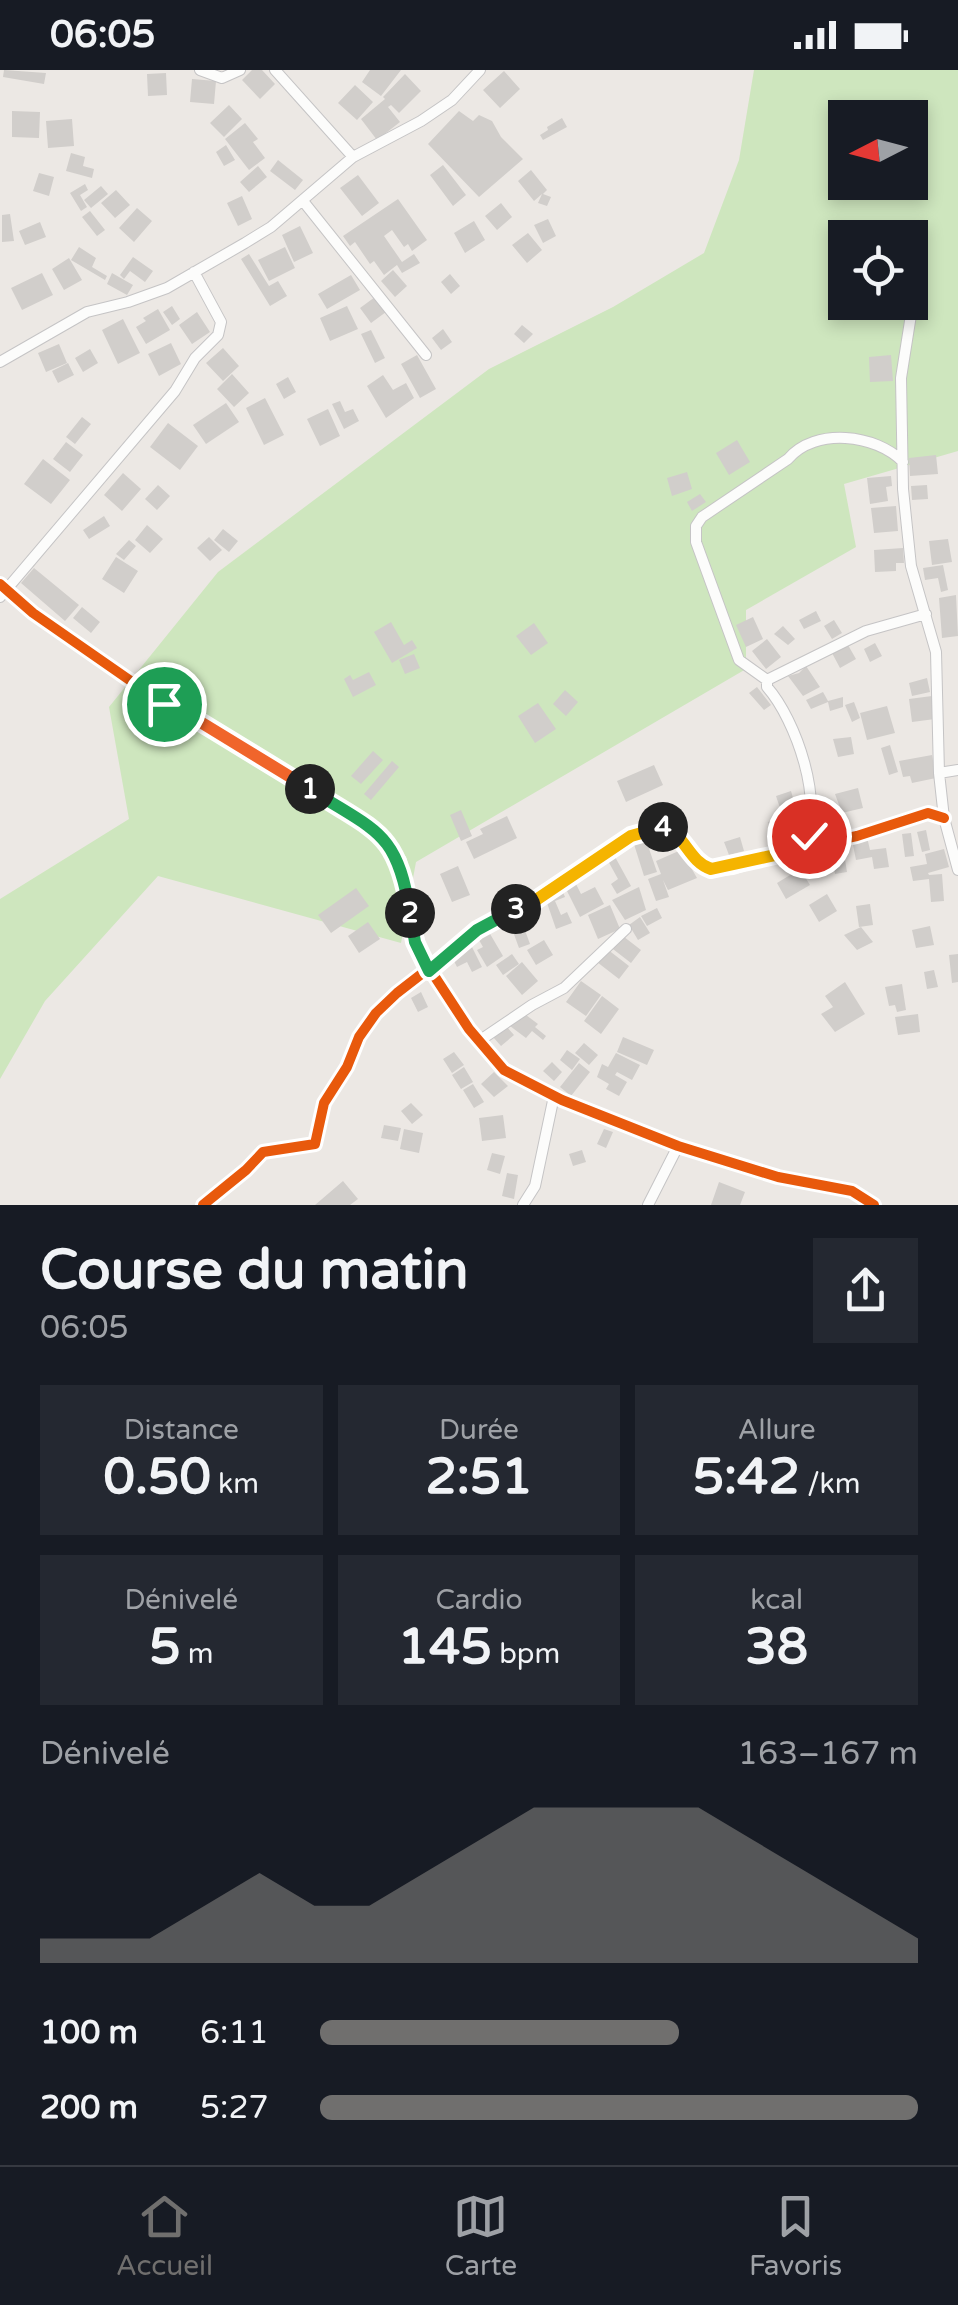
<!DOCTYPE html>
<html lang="fr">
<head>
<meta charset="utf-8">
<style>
  :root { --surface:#171b24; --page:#242831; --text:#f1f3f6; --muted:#9ea1a6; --line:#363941; --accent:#706f6e }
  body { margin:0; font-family:"Varela Round",sans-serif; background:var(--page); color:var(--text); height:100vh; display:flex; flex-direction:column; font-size:38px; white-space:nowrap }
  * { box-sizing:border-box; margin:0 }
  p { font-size:32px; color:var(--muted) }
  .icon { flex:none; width:55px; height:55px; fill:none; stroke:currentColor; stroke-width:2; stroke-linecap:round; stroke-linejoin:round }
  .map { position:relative; height:1135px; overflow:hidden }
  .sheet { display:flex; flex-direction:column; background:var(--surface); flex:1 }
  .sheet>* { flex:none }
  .needle { width:65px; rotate:264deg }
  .buttons { position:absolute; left:828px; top:30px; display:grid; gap:20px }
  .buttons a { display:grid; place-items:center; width:100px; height:100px; border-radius:0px; background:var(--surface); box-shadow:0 5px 15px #0003; font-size:50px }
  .pin { position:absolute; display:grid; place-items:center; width:85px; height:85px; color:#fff; margin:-42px; border:5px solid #fff; border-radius:50%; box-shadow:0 2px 10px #0007 }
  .km { position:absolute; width:50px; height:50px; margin:-25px; border-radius:50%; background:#222; color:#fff; font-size:28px; line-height:50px; text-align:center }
  .round { display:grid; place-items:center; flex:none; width:105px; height:105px; border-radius:0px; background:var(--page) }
  .overview { display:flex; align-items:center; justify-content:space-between; height:170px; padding:0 40px }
  h1 { font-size:55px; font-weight:700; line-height:75px }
  .metrics { display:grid; grid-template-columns:repeat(3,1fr); gap:15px; height:170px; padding:10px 40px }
  .metrics div { display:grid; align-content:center; border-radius:0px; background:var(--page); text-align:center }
  .metrics b { font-size:50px; font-weight:700 }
  .metrics small { font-size:28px; font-weight:400 }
  .metrics p { font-size:28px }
  .chart { height:280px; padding:20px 40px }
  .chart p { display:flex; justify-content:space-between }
  .chart svg { width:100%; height:180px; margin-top:10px; fill:var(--accent); opacity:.7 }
  ul { padding:0 40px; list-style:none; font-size:32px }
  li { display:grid; grid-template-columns:160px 120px 1fr; align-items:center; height:75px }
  li i { height:25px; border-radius:12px; background:var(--accent) }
  .status { display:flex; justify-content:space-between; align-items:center; height:70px; padding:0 50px; background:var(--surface); direction:ltr }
  .status svg { height:28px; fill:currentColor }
  .menu { display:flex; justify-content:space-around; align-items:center; height:140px; border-top:2px solid var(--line); background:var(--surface); font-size:28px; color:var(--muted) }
  .menu a { display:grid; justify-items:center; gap:5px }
  .menu .active { color:var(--accent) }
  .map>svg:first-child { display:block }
</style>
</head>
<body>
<div class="status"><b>06:05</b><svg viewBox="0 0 49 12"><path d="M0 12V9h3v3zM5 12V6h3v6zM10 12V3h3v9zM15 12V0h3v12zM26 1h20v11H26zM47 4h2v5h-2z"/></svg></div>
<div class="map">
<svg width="958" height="1135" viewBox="0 0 958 1135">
  <rect width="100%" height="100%" fill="#ece8e4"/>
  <path fill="#cee6be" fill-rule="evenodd" d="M 754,0 L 958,0 L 958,381 L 844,414 L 856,477 L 746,540 L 746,599 L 416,792 L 401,873 L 158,806 L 45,931 L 0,1009 L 0,829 L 129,749 L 109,637 L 218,502 L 489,299 L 613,237 L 704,183 L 739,90 ZM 845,48 L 910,48 L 910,112 L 845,112 ZM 845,168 L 910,168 L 910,232 L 845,232 Z"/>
  <path fill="#d1cecb" d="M 4,0 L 46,3 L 44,14 L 3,7 Z
    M 252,0 L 262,0 L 275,14 L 260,29 L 242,10 Z
    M 370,0 L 401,0 L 381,26 L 362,12 Z
    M 504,1 L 520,19 L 500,38 L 483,20 Z
    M 166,3 L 167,25 L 148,26 L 147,4 Z
    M 405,4 L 421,21 L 399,43 L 391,35 L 388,37 L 400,52 L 377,70 L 361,49 L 385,29 L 383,27 Z
    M 192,9 L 216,11 L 214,34 L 190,32 Z
    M 355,15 L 373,32 L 357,50 L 338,33 Z
    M 229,35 L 242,49 L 224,67 L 210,53 Z
    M 12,41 L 40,42 L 39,68 L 12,67 Z
    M 459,41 L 473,51 L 479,45 L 492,51 L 501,67 L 523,89 L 479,127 L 428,74 Z
    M 562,48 L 567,57 L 543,70 L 540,65 L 548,60 L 547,57 Z
    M 72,49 L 74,76 L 48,78 L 46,51 Z
    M 245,53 L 258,69 L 253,72 L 265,88 L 249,100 L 225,69 Z
    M 226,75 L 235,90 L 224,96 L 216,82 Z
    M 71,83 L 85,87 L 83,96 L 94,99 L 92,108 L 66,101 Z
    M 278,90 L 303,110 L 295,120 L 270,101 Z
    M 443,95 L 466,125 L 453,136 L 430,105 Z
    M 258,96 L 267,107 L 249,122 L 240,112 Z
    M 531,100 L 547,120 L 543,124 L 551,127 L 547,136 L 538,133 L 542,124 L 534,131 L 518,111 Z
    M 39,103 L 54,107 L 49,126 L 33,121 Z
    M 358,105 L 379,133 L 362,146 L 340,118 Z
    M 85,114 L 88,120 L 80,125 L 87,137 L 81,141 L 70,123 Z
    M 101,116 L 108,124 L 91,138 L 84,130 Z
    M 116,120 L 130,135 L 115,148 L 101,133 Z
    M 242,126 L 252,149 L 238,156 L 227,133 Z
    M 398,129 L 427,170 L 412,181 L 408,174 L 404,177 L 392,160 L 384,166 L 402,192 L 414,184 L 420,193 L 402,203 L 397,195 L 384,205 L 374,191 L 370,194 L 355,172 L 350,176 L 343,166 Z
    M 501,133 L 512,147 L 497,160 L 485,146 Z
    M 137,138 L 152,151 L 134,172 L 119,158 Z
    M 90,141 L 105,160 L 97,166 L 82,147 Z
    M 10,144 L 14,171 L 2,172 L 2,145 Z
    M 548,149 L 556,166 L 543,173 L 534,155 Z
    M 474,151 L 485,170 L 465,183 L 454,163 Z
    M 40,152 L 46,167 L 25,175 L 19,161 Z
    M 300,156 L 313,183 L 294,192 L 282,165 Z
    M 528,163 L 542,180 L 527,193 L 512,175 Z
    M 79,177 L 96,188 L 92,197 L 107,206 L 105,210 L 71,190 Z
    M 285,177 L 295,198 L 269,211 L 258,190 Z
    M 249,184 L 269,216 L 278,211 L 287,226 L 270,236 L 241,189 Z
    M 133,187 L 153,201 L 145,212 L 130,201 L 124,209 L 120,205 Z
    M 69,188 L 82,210 L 64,220 L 52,199 Z
    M 393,200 L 407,216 L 395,227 L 381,211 Z
    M 42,203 L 53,225 L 22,240 L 11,218 Z
    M 112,203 L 133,215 L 127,225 L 107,214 Z
    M 450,204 L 460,216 L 451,224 L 441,212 Z
    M 351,205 L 360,220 L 327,239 L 318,224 Z
    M 375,227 L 386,242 L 371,253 L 360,238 Z
    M 172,236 L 180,249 L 172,255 L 163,242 Z
    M 347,236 L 358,259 L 330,271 L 320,248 Z
    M 158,239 L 170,260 L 146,274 L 136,257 L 146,251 L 143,248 Z
    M 197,242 L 210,262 L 192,274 L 179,255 Z
    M 123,249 L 140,283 L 118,294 L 102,260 Z
    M 522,255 L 533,264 L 524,273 L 514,264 Z
    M 443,259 L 452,272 L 441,280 L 432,268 Z
    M 371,260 L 385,288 L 375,293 L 361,264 Z
    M 171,273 L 181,294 L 159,306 L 148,284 Z
    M 59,274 L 67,293 L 46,302 L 38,283 Z
    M 223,278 L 239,296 L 223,311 L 206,293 Z
    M 90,279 L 98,293 L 83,302 L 75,288 Z
    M 417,285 L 436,319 L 420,328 L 401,294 Z
    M 891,285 L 893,311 L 870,312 L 869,287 Z
    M 68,293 L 74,305 L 58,313 L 52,301 Z
    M 232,304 L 249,323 L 234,337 L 217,319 Z
    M 383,305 L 393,320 L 406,313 L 414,328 L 386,348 L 367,316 Z
    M 288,307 L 296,322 L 284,329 L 276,314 Z
    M 265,328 L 284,365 L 264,375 L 246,338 Z
    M 340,331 L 345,342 L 353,339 L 359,351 L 344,359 L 332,334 Z
    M 226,333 L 239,352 L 206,374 L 193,355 Z
    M 328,339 L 340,366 L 320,376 L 307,349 Z
    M 82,347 L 91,354 L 75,374 L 66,367 Z
    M 168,353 L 198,376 L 180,400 L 150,377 Z
    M 737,370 L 750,392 L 729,405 L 716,383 Z
    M 66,372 L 83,385 L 70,402 L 53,389 Z
    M 936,385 L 938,404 L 910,406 L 909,388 Z
    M 43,389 L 70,410 L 51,434 L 24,414 Z
    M 687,402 L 692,419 L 672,426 L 667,408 Z
    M 123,403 L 141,419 L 122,441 L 104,425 Z
    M 891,406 L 892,416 L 886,417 L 888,431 L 870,434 L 867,408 Z
    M 158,415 L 170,426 L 157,440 L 145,429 Z
    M 927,415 L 928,429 L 912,430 L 911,416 Z
    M 700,424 L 706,432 L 692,441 L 687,432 Z
    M 896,436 L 898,461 L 874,463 L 871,438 Z
    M 104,446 L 110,456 L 89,469 L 83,460 Z
    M 147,455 L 163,469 L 150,483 L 135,470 Z
    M 223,459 L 238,471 L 229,482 L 214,470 Z
    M 209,467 L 222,480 L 210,491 L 197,478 Z
    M 948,469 L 952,492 L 932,495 L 929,471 Z
    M 129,470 L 136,476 L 124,490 L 116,484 Z
    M 903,478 L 904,493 L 896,493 L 896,501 L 875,502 L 874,480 Z
    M 116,487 L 138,501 L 124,523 L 102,509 Z
    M 943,495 L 948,520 L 941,522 L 938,508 L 925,510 L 923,498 Z
    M 34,498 L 79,535 L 65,551 L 21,513 Z
    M 956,525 L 958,566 L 942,568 L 939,528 Z
    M 82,537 L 100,552 L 91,563 L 73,548 Z
    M 816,541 L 821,551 L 804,559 L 799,550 Z
    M 753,547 L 763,569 L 746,577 L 736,555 Z
    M 834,550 L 842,563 L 832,569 L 824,556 Z
    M 391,552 L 404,575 L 412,570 L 417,578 L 392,593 L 374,562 Z
    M 534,553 L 548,573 L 531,585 L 516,566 Z
    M 783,556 L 795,569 L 788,575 L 774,564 Z
    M 767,569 L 781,587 L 766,599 L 752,581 Z
    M 875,573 L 882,586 L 870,592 L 864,579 Z
    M 848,575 L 856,589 L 840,598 L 832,583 Z
    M 414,584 L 420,598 L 405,604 L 399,590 Z
    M 806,596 L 820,617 L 803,626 L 788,606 L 799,603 Z
    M 369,602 L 376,615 L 353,627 L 344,609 L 350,605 L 353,610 Z
    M 927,608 L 930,622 L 912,626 L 909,613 Z
    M 757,617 L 771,635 L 764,640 L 749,623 Z
    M 565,620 L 578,632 L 566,646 L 553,634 Z
    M 823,622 L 828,631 L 843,627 L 843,637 L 830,641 L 828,632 L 811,639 L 806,630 Z
    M 932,626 L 935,649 L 912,652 L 909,629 Z
    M 854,632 L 860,648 L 852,652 L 845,635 Z
    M 538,633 L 556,659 L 535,673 L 518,646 Z
    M 887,636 L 895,663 L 867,670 L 860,643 Z
    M 851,667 L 854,684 L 838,687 L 833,669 Z
    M 890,675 L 898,702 L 889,705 L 881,678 Z
    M 373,681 L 383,690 L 361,714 L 351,706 Z
    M 932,685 L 936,708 L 912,713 L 910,706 L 903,707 L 899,691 Z
    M 392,691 L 399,697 L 371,730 L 364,724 Z
    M 654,695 L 663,715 L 626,732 L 617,711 Z
    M 858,718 L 863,738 L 842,743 L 835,724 Z
    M 791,721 L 798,745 L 785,749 L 793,770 L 779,775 L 768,752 L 783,747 L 776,726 Z
    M 461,740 L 472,766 L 461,771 L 450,745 Z
    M 507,746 L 517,768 L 474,789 L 466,772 L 483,764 L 480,759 Z
    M 926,760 L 930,780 L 922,782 L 917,762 Z
    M 911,763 L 914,786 L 905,787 L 902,764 Z
    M 645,767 L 657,802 L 644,806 L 633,771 Z
    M 740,767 L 744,781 L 729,785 L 724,772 Z
    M 867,767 L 870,780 L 886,778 L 889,797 L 874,799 L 872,787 L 856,790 L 852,770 Z
    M 843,777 L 847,802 L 835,804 L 831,778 Z
    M 944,779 L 949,797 L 928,803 L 929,805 L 942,804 L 944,831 L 931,832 L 929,809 L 913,811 L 910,797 L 927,794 L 925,784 Z
    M 681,780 L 697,808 L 668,820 L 663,810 L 669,827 L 656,831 L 648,809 L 661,804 L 656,791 Z
    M 614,785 L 631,816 L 617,824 L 611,814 L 618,809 L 607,789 Z
    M 458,796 L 470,825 L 452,832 L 440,804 Z
    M 800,799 L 810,815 L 786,829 L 777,813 Z
    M 575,812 L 581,824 L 595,817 L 604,834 L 580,847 L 565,817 Z
    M 639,817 L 646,840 L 625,850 L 612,830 Z
    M 356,818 L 369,836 L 331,863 L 318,845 Z
    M 562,820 L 565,827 L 555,831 L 561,845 L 567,842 L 572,853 L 556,859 L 545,827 Z
    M 827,824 L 837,841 L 819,852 L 809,835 Z
    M 870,834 L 873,855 L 859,857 L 856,836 Z
    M 610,835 L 620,859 L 598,869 L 588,845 Z
    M 657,838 L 662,848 L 647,856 L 641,846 Z
    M 519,844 L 530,874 L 519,878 L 508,848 Z
    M 640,847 L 650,863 L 638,870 L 629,855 Z
    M 368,852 L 380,869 L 359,883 L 348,866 Z
    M 930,856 L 934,875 L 916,878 L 912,860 Z
    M 486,857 L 503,886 L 487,897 L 477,880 L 483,877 L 475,863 Z
    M 861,857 L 873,872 L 857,880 L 844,865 Z
    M 619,863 L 641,880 L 631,893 L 609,876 Z
    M 544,870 L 553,885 L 536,895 L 527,880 Z
    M 471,875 L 482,897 L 472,902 L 467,892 L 457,897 L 451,885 Z
    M 607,879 L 629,896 L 619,909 L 597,892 Z
    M 512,884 L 519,894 L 503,905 L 496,895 Z
    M 958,884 L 958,912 L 952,913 L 949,885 Z
    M 522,892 L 538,911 L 522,925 L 506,906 Z
    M 934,900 L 938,917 L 927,919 L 924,902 Z
    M 581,911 L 601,925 L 586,946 L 566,932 Z
    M 845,912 L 865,944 L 835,962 L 821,944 L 833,937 L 825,926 Z
    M 902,914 L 906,940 L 897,942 L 895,935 L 889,936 L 885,917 Z
    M 421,922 L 428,937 L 418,942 L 411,928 Z
    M 602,926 L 619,939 L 601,964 L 584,951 Z
    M 522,942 L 538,954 L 535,957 L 546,966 L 543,970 L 532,961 L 526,968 L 510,956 Z
    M 918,944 L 920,962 L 898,965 L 895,947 Z
    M 506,956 L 514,965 L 501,976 L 493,967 Z
    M 623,967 L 654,980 L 647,995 L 617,982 Z
    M 584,973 L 598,985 L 589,995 L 575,983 Z
    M 567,980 L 580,989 L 572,1000 L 560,990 Z
    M 454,982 L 464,995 L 452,1003 L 443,989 Z
    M 616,983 L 640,995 L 632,1010 L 617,1002 L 615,1005 L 627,1012 L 619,1026 L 606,1019 L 609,1014 L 597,1007 L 602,994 L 608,997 Z
    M 552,992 L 562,1002 L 554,1011 L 543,1001 Z
    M 579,993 L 590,1002 L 571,1026 L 560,1017 Z
    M 464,997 L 473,1012 L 461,1019 L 452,1005 Z
    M 494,1002 L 508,1016 L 494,1027 L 481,1014 Z
    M 473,1014 L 484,1032 L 474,1038 L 463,1020 Z
    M 411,1033 L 423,1045 L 412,1054 L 401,1041 Z
    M 503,1045 L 506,1068 L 482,1071 L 479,1048 Z
    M 384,1055 L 401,1058 L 398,1071 L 381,1068 Z
    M 404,1059 L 423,1063 L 419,1083 L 400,1079 Z
    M 604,1059 L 613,1062 L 606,1078 L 597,1074 Z
    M 582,1080 L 586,1092 L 573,1096 L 569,1084 Z
    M 492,1083 L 505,1086 L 500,1104 L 487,1100 Z
    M 507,1103 L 518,1105 L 514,1129 L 502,1126 Z
    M 343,1111 L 358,1129 L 350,1135 L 315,1135 Z
    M 719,1112 L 745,1122 L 740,1135 L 711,1135 Z"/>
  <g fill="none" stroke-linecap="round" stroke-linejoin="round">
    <defs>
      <path id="street" d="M 200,0 L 222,8 L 240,0
        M 275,0 L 353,87
        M 303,131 L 426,285
        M 917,207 L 901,308 L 903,419 L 911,496 L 936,582 L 939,703 L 944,748 L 958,800
        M 0,292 L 87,242 L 128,232 L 167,218 L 245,173 L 271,157 L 353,87 L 421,51 L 452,30 L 480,0
        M 0,514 L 33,543 L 151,625 L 296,709 L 375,761 L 399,791 L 420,884 L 469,959 L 504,1000 L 562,1030 L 678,1076 L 778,1107 L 852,1121 L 874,1135
        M 0,527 L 175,321 L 195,288 L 218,265 L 221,252 L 194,202
        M 767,610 L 866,561 L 926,544
        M 939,703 L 958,700
        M 804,776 C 825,733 796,650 767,617 L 767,610 L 739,590 L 696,472 L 696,456 L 702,447 L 788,389 C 815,357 876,364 903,392
        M 479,971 L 532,935 L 564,918 L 626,859
        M 203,1135 L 246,1100 L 263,1082 L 315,1074 L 324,1033 L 347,997 L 359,967 L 376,943 L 397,923 L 477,861 L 529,834 L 631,766 L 655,758 L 670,759 L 699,794 L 711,799 L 733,797 L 776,783 L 857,766 L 928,743 L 944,748
        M 523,1135 L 535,1116 L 554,1026
        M 648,1135 L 678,1076"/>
    </defs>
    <use href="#street" stroke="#c5c4c5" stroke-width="12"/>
    <use href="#street" stroke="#fcfcfb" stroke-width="10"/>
    <defs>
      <path id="cycleway" d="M 0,514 L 33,543 L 151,625 L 296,709 L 375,761 L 399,791 L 420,884 L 469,959 L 504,1000 L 562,1030 L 678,1076 L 778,1107 L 852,1121 L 874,1135
        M 203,1135 L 246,1100 L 263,1082 L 315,1074 L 324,1033 L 347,997 L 359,967 L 376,943 L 397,923 L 477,861 L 529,834 L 631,766 L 655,758 L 670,759 L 699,794 L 711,799 L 733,797 L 776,783 L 857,766 L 928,743 L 944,748"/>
    </defs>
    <use href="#cycleway" stroke="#fff" stroke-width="16"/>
    <use href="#cycleway" stroke="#e8590c" stroke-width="10"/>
  </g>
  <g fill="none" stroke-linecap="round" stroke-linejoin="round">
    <defs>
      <path id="split-1" d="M 164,634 L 184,642 L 310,719"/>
      <path id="split-2" d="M 310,719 C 375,762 397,759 410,843"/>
      <path id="split-3" d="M 410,843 L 415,872 L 429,901 L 477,860 L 516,839"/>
      <path id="split-4" d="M 516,839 L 530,834 L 631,766 L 663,757"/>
      <path id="split-5" d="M 663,757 C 686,765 688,791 711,799 L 798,780 L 804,776 L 809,766"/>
    </defs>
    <use href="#split-1" stroke="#fff" stroke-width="20"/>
    <use href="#split-2" stroke="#fff" stroke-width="20"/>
    <use href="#split-3" stroke="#fff" stroke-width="20"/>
    <use href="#split-4" stroke="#fff" stroke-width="20"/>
    <use href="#split-5" stroke="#fff" stroke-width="20"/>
    <use href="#split-1" stroke="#f0652b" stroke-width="12"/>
    <use href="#split-2" stroke="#22a559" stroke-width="12"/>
    <use href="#split-3" stroke="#22a559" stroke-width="12"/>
    <use href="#split-4" stroke="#f5b400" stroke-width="12"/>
    <use href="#split-5" stroke="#f5b400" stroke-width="12"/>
  </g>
</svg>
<div class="buttons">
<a><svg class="needle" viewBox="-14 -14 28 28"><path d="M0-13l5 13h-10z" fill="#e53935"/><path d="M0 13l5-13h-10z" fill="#9ea1a6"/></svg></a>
<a><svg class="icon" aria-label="locate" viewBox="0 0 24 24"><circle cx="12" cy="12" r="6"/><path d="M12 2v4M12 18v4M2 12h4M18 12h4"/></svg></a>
</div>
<div class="pin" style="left:164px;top:634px;background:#1e9e55"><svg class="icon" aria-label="arrive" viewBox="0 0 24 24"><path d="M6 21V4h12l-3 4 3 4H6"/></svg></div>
<div class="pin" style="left:809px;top:766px;background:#d93025"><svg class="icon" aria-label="check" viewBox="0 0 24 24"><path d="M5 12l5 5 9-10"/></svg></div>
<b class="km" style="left:310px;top:719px">1</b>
<b class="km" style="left:410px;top:843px">2</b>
<b class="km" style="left:516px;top:839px">3</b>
<b class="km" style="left:663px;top:757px">4</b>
</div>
<section class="sheet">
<div class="overview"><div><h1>Course du matin</h1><p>06:05</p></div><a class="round"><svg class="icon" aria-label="share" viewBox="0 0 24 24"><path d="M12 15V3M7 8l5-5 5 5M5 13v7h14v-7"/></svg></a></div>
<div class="metrics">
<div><p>Distance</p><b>0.50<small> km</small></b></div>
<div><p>Durée</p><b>2:51</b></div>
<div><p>Allure</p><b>5:42<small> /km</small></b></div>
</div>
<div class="metrics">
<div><p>Dénivelé</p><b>5<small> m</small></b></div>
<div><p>Cardio</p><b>145<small> bpm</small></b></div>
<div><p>kcal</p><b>38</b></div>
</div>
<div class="chart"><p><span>Dénivelé</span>163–167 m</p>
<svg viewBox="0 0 160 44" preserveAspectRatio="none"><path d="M0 44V38L10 38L20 38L30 30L40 22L50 30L60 30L70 22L80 14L90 6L100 6L110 6L120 6L130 14L140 22L150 30L160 38V44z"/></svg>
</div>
<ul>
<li><b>100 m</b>6:11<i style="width:60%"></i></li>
<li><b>200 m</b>5:27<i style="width:100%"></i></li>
</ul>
</section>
<nav class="menu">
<a class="active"><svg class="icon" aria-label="home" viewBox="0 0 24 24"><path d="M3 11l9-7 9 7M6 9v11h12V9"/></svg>Accueil</a>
<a><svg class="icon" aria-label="map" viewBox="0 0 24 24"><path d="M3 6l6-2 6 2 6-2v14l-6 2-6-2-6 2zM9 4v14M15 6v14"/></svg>Carte</a>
<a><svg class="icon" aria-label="saved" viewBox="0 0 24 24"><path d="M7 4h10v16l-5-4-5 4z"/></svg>Favoris</a>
</nav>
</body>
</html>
